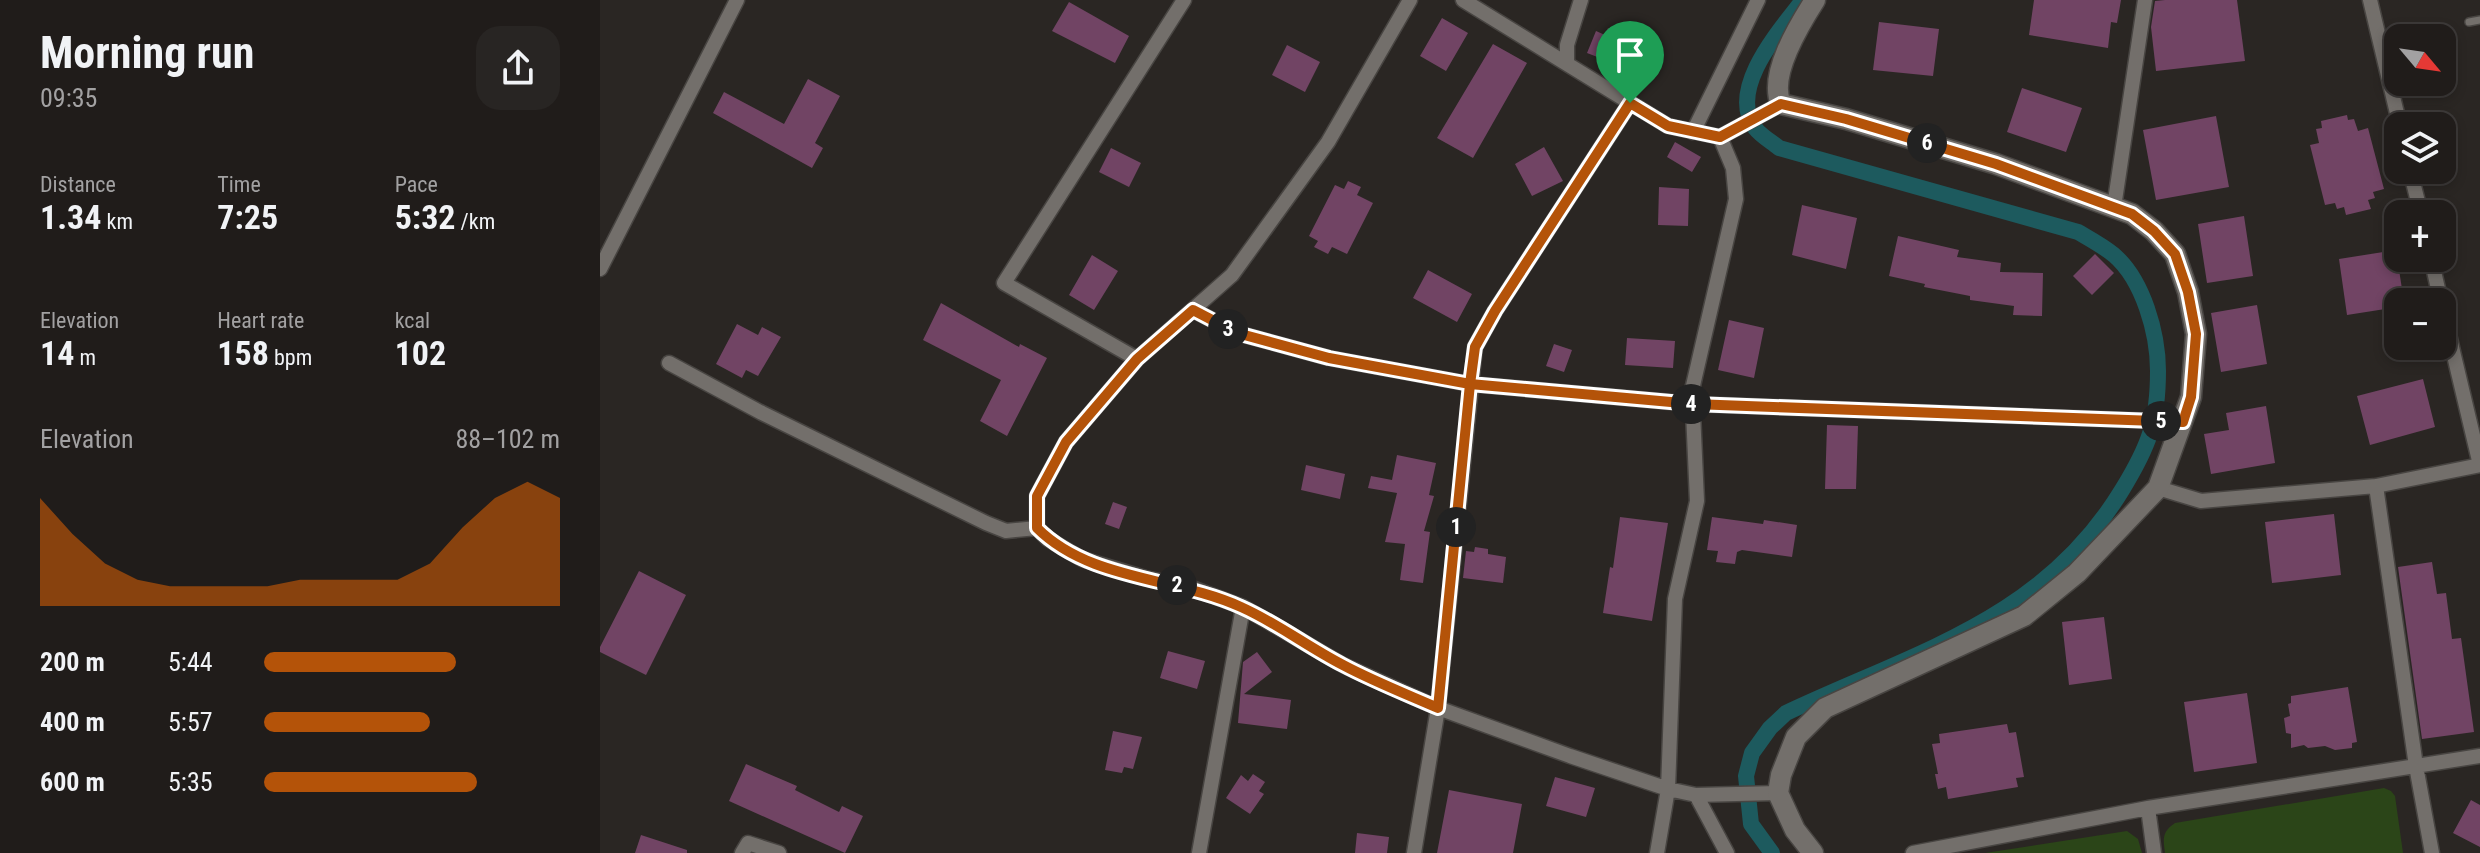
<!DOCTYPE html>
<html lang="en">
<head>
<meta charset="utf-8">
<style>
  :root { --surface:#201c1a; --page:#282523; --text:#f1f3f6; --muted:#a2a1a2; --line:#3d3a39; --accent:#b45309 }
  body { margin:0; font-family:"Roboto Condensed",sans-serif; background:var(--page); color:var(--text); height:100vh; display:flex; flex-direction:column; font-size:30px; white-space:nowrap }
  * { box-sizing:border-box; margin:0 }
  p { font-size:26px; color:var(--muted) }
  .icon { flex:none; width:44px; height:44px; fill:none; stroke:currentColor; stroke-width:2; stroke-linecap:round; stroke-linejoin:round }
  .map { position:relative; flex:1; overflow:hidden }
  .panel { display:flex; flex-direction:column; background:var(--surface); width:600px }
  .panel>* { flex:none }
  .needle { width:52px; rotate:119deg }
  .fabs { position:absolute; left:1784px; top:24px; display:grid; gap:16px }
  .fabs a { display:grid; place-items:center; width:72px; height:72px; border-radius:16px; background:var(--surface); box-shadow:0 4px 12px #0003,0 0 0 2px var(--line); font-size:40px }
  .pin { position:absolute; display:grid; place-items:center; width:68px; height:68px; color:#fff; margin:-82px -34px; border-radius:50% 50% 50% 0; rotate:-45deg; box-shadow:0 0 8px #0007 }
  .pin .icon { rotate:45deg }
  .km { position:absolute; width:40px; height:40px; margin:-20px; border-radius:50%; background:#222; color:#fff; font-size:22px; line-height:40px; text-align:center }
  .round { display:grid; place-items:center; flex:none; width:84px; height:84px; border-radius:24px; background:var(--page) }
  .headline { display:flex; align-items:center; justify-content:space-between; height:136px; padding:0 40px }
  h1 { font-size:44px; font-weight:700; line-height:60px }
  .figures { display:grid; grid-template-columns:repeat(3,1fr); gap:12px; height:136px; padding:8px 40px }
  .figures div { display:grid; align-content:center }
  .figures b { font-size:34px; font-weight:700 }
  .figures small { font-size:22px; font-weight:400 }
  .figures p { font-size:22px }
  .chart { height:224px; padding:16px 40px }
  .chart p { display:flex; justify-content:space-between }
  .chart svg { width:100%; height:144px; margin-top:8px; fill:var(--accent); opacity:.7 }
  ul { padding:0 40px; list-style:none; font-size:26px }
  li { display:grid; grid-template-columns:128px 96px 1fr; align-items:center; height:60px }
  li i { height:20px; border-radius:10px; background:var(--accent) }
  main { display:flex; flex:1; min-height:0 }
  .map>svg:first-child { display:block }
</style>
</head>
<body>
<main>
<section class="panel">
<div class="headline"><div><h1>Morning run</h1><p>09:35</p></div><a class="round"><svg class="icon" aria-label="share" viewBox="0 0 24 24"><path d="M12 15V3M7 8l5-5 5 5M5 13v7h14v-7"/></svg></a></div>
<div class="figures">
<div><p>Distance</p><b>1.34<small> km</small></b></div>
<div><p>Time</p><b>7:25</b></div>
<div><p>Pace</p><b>5:32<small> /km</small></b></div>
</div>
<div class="figures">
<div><p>Elevation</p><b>14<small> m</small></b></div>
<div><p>Heart rate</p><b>158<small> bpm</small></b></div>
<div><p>kcal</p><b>102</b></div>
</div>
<div class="chart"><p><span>Elevation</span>88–102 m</p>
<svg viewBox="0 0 160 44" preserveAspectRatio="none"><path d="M0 44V11L10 22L20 31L30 36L40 38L50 38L60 38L70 38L80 36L90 36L100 36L110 36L120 31L130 20L140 11L150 6L160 11V44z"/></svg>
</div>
<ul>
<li><b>200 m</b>5:44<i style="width:65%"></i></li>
<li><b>400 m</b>5:57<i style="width:56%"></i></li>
<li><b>600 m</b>5:35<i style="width:72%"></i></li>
</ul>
</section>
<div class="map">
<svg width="1880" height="853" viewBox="0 0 1880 853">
  <rect width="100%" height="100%" fill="#2a2623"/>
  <path fill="#2b4518" d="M 1784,788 L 1791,791 L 1795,796 L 1803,853 L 1565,853 C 1563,838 1562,832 1575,823 Z
    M 1527,831 L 1538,839 L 1542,853 L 1385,853 Z"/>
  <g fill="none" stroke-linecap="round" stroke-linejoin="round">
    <path stroke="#1d5a5e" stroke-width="16" d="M 1172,853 L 1151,824 L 1146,776 L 1152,753 L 1170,728 L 1186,713 C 1315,652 1443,620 1522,490 C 1549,446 1558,422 1558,371 C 1558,333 1543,280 1514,255 C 1503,246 1490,239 1478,232 L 1179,148 C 1172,142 1161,136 1155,128 C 1127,89 1180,30 1203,0"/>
  </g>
  <path fill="#714464" d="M 1434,0 L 1521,0 L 1517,23 L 1511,22 L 1508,48 L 1429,35 Z
    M 1565,0 L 1637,0 L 1645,61 L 1556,71 L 1551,27 L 1555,1 Z
    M 469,2 L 529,36 L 515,63 L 452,31 Z
    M 842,18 L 868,33 L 846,71 L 820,56 Z
    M 1279,22 L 1339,29 L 1333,76 L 1273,70 Z
    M 1008,28 L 1025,35 L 1023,39 L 1035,44 L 1026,68 L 987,53 L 996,31 L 1005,35 Z
    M 893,44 L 927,63 L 873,158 L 837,138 Z
    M 687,45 L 720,62 L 705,92 L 672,75 Z
    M 208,79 L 240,96 L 215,143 L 223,148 L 212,168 L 113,113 L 124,92 L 184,124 Z
    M 1422,88 L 1482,108 L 1466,152 L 1407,132 Z
    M 1747,115 L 1748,120 L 1754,119 L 1758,131 L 1768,128 L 1784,189 L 1773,192 L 1775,198 L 1768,200 L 1771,209 L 1746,215 L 1744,207 L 1737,209 L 1735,203 L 1725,205 L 1710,145 L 1719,143 L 1716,129 L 1722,128 L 1721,121 Z
    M 1616,116 L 1629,187 L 1556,200 L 1543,130 Z
    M 1075,142 L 1101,157 L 1092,172 L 1067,157 Z
    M 944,147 L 963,181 L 932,196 L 915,164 Z
    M 511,148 L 541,163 L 529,187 L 499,172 Z
    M 748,181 L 761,187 L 757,195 L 773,203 L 747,254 L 732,247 L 728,254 L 714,247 L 718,241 L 709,236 L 735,185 L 744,189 Z
    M 1059,187 L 1089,189 L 1088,226 L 1058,225 Z
    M 1202,205 L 1257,218 L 1246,269 L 1192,255 Z
    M 1644,216 L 1653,276 L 1607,283 L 1598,224 Z
    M 1298,236 L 1359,250 L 1357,257 L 1401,263 L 1400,272 L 1443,273 L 1442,316 L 1413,315 L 1414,306 L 1370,300 L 1370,296 L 1324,287 L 1325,284 L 1289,276 Z
    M 1796,250 L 1804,302 L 1798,302 L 1798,307 L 1747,315 L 1739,259 Z
    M 1495,254 L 1514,273 L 1492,295 L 1473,276 Z
    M 492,255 L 518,271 L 494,310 L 469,295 Z
    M 828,270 L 872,294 L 857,322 L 813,298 Z
    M 341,303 L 419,347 L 420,344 L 447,358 L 407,436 L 380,421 L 401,380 L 323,340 Z
    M 1657,305 L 1667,364 L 1621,372 L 1611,313 Z
    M 1129,320 L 1164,328 L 1154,378 L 1118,370 Z
    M 137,324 L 158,335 L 162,327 L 181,337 L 158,376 L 146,370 L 142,378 L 116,364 Z
    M 1027,338 L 1075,341 L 1073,368 L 1025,365 Z
    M 954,344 L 972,350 L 964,372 L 946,366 Z
    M 1823,379 L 1835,427 L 1770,445 L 1757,396 Z
    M 1666,406 L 1675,463 L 1611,474 L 1604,434 L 1629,430 L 1626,413 Z
    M 1227,425 L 1258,426 L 1256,489 L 1225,489 Z
    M 797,455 L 836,463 L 829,495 L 834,496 L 824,531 L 830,532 L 823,583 L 800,580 L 805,544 L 785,542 L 797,493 L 768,488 L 771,476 L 792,480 Z
    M 706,465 L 745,474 L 740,499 L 701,490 Z
    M 513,502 L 527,507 L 519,529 L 505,524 Z
    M 1734,514 L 1741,575 L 1672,583 L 1665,522 Z
    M 1020,517 L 1068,523 L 1052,621 L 1003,613 L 1010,567 L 1013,568 Z
    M 1112,517 L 1163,524 L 1164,520 L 1197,525 L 1192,557 L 1142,550 L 1137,552 L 1135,564 L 1116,562 L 1118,551 L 1107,550 Z
    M 875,547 L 888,549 L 888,554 L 906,557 L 903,583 L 863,578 L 866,551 L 874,552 Z
    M 1832,562 L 1837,594 L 1846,593 L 1852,639 L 1861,638 L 1874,732 L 1822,739 L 1798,567 Z
    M 39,571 L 86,595 L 46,675 L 0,652 L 0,647 Z
    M 1504,617 L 1512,679 L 1469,685 L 1462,622 Z
    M 568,651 L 605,661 L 597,689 L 560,678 Z
    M 657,652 L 672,672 L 644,694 L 691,700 L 687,729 L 638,723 L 643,662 Z
    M 1748,687 L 1757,742 L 1752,743 L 1752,748 L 1735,750 L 1725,746 L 1708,748 L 1704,745 L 1691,748 L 1691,734 L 1686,733 L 1684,718 L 1690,716 L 1688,704 L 1691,703 L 1691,696 Z
    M 1647,693 L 1657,763 L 1594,772 L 1584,702 Z
    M 1407,724 L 1409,733 L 1416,732 L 1424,777 L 1416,778 L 1418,787 L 1348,799 L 1346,787 L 1338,789 L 1335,774 L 1338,774 L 1332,744 L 1340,743 L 1339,734 Z
    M 513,731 L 542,737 L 533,769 L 524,767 L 522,773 L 505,770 Z
    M 146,764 L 197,786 L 195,790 L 239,812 L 242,806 L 263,816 L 245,853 L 129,801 Z
    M 653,774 L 665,782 L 659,791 L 664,794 L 650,814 L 626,798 L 641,775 L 648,781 Z
    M 955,777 L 995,788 L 986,817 L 946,806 Z
    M 849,790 L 922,804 L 913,853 L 837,853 Z
    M 1871,800 L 1880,805 L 1880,847 L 1853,833 Z
    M 757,833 L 789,837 L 787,853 L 755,853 Z
    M 41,835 L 87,850 L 87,853 L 35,853 Z"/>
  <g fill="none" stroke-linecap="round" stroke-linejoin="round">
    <defs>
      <path id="lane" d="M 1869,22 L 1880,20"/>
      <path id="street" d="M 810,0 L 728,142 L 632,275 L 537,359 L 466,442 L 437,496 L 437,528 L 448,539 L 482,559 L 545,578 L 592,588 L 643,607 L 743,665 L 838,708 L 970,756 L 1068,789 L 1096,795 L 1178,793
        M 863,0 L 967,64
        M 981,0 L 967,45 L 967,64 L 1068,126 L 1120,137 L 1181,104
        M 1770,0 L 1800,126
        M 1093,132 L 1158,0
        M 1810,170 L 1821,214
        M 1514,207 L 1545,0
        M 1831,258 L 1841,302
        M 0,269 L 137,0
        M 1842,305 L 1880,465
        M 593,310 L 637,333 L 729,358 L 870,384 L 1093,404 L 1583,422
        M 537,359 L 404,283 L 584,0
        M 69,363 L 162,413 L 386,523 L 406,531 L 437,528
        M 1776,486 L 1816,766 L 1832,853
        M 1558,488 L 1601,501 L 1776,486 L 1880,465
        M 1096,795 L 1127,853
        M 1548,808 L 1554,853
        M 142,853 L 148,843 L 179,853
        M 599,853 L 643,607
        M 814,853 L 838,708 L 875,347 L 895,311 L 1030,103
        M 1057,853 L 1068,789 L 1075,599 L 1097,501 L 1092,390 L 1136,199 L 1133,168 L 1120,137
        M 1313,853 L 1548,808 L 1880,756"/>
      <path id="secondary" d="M 1213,853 L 1195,830 L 1178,793 L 1181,775 L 1196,737 L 1225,708 L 1424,616 L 1477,573 L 1558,488 L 1591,397 L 1596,334 L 1588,292 L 1575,254 L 1554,231 L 1532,214 L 1396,164 L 1246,119 L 1181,104 C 1168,75 1199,25 1215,0"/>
    </defs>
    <use href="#lane" stroke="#484542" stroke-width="10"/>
    <use href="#street" stroke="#484542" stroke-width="17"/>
    <use href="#secondary" stroke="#484542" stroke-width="23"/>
    <use href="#lane" stroke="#736f6b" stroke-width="7"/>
    <use href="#street" stroke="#736f6b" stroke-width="14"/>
    <use href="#secondary" stroke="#736f6b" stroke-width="20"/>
  </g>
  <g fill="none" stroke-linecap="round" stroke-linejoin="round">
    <defs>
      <path id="route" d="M 1030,103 L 895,311 L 875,347 L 870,384 L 838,708 C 806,694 773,681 743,665 C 708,647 677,623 641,607 C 576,577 490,581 437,528 L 437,496 L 466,442 L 537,359 L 593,310 L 637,333 L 729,358 L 870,384 L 1093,404 L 1583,422 L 1591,397 L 1596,334 L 1588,292 L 1575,254 L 1554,231 L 1532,214 L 1396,164 L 1246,119 L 1181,104 L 1120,137 L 1068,126 L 1030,103"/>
    </defs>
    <use href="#route" stroke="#fff" stroke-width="16"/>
    <use href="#route" stroke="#b45309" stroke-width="10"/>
  </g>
</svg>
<div class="fabs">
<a><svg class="needle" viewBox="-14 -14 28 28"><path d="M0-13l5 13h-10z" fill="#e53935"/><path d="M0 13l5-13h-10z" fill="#a2a1a2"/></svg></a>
<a><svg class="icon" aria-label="layers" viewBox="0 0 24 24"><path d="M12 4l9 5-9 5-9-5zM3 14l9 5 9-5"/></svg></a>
<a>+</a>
<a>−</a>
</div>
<div class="pin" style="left:1030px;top:103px;background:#1e9e55"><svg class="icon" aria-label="arrive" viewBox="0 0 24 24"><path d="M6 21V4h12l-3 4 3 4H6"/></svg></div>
<b class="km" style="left:856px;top:527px">1</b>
<b class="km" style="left:577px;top:585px">2</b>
<b class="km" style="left:628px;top:329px">3</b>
<b class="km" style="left:1091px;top:404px">4</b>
<b class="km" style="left:1561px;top:421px">5</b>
<b class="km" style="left:1327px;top:143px">6</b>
</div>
</main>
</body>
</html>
